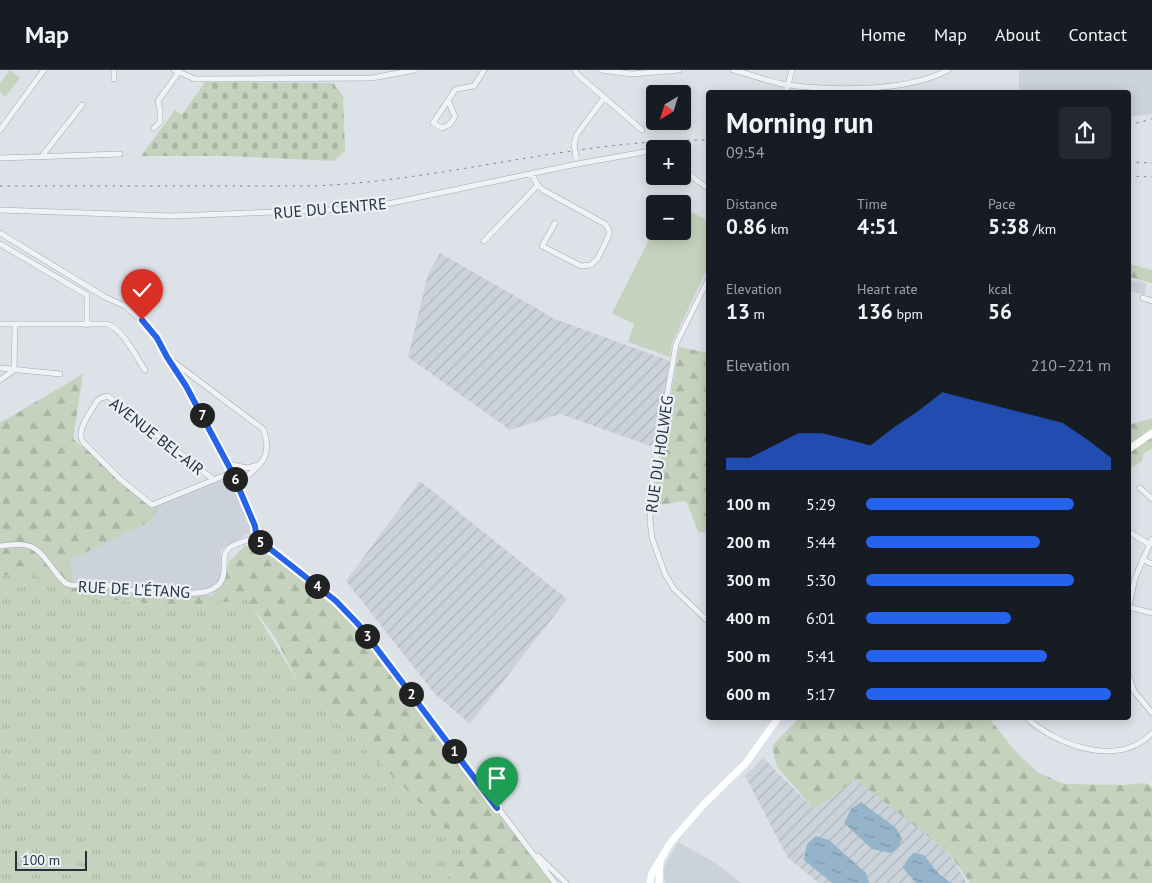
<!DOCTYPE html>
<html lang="en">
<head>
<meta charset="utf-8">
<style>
  :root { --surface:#171b24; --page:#242831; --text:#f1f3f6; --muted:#9ea1a6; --line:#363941; --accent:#2563eb }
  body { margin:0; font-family:"PT Sans",sans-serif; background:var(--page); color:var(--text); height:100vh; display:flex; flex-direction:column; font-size:19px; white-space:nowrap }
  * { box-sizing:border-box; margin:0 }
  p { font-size:16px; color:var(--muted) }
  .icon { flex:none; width:28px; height:28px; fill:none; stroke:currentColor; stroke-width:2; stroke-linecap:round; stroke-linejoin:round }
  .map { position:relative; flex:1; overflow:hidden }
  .sheet { position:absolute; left:706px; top:20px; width:425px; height:630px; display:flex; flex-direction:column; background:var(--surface); border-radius:5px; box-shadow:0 2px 12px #0003 }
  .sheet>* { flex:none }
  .needle { width:32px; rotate:218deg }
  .buttons { position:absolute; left:646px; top:15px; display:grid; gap:10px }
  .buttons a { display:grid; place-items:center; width:45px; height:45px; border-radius:5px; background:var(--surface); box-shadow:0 2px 12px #0003; font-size:25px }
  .scale { position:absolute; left:15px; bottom:12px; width:72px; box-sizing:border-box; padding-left:5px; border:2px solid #26313f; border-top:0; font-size:14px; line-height:18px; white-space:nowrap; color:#26313f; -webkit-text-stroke:4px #ecf1f5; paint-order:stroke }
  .pin { position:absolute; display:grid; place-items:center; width:42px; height:42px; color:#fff; margin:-51px -21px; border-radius:50% 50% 50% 0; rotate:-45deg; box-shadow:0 0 5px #0007 }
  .pin .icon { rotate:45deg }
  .km { position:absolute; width:25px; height:25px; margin:-12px; border-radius:50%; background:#222; color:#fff; font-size:14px; line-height:25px; text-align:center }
  .round { display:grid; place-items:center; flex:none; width:52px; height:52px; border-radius:5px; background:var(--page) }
  .summary { display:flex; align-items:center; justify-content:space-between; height:85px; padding:0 20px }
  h1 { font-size:28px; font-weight:800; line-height:38px }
  .stats { display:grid; grid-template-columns:repeat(3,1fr); gap:8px; height:85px; padding:5px 20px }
  .stats div { display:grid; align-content:center }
  .stats b { font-size:21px; font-weight:800 }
  .stats small { font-size:14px; font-weight:400 }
  .stats p { font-size:14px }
  .chart { height:140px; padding:10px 20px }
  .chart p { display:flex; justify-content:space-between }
  .chart svg { width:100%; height:90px; margin-top:5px; fill:var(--accent); opacity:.7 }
  ul { padding:0 20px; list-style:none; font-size:16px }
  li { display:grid; grid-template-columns:80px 60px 1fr; align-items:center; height:38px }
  li i { height:12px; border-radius:6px; background:var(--accent) }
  header { display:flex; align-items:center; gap:30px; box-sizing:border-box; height:70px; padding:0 25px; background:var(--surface); border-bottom:1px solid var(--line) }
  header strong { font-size:24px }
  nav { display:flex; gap:28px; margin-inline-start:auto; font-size:18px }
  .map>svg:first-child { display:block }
</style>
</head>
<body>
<header>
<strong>Map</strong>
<nav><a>Home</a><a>Map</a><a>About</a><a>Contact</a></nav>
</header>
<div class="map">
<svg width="1152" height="813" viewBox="0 0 1152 813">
  <defs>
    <pattern id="industrial-furrows" width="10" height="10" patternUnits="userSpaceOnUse" patternTransform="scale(1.25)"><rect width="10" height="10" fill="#cbd2da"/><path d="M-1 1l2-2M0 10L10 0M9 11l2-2" fill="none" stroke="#aeb5bc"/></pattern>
    <pattern id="grass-tufts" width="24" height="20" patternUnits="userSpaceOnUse" patternTransform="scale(1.25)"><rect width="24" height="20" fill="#c5d2bd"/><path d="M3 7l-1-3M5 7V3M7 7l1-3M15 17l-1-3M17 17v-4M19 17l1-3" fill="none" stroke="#a9b5a4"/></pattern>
    <pattern id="forest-firs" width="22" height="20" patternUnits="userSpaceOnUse" patternTransform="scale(1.25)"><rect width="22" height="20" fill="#c5d2bd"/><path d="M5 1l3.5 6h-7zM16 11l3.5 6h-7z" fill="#a9b5a4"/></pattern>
    <pattern id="cemetery-stones" width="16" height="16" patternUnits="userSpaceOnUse" patternTransform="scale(1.25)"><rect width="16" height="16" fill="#c5d2bd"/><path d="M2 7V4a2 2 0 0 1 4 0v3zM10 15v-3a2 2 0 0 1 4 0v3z" fill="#a9b5a4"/></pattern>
    <pattern id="water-ripples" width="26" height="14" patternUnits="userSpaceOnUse" patternTransform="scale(1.25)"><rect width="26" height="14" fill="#95b4ca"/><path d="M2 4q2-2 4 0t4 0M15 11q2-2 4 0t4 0" fill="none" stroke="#7993a5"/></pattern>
  </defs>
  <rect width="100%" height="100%" fill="#dde2e8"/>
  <path fill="#cbd2da" d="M 1019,0 L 1152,0 L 1152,44 L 1129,47 L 1129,22 L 1019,22 Z
    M 1129,210 L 1146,213 L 1145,225 L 1129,221 Z
    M 232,408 L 252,455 L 249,463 L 220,480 L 221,485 L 220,508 L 216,514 L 210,519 L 194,520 L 130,518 L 102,511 L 73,512 L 69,490 L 151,451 L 156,435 L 219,410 Z
    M 678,772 L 714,792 L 742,813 L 665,813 L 663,799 Z"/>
  <path fill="url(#industrial-furrows)" d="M 440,183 L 555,249 L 670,291 L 658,362 L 651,376 L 560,344 L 510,360 L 408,287 L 428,204 Z
    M 420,411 L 567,529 L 470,654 L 435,624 L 346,511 Z
    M 763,688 L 814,739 L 855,708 L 948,782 L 967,813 L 819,813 L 788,788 L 745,706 Z"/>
  <path fill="url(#grass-tufts)" d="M 31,502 L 71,526 L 186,537 L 247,528 L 298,612 L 468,781 L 450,804 L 446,813 L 0,813 L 0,506 Z"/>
  <path fill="url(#forest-firs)" d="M 1129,194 L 1152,200 L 1152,213 L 1129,207 Z
    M 679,277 L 709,283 L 709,461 L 699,463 L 686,431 L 657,435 L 656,414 Z
    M 83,304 L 73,369 L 156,435 L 157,440 L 151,451 L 70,490 L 74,518 L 94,517 L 162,527 L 212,525 L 225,509 L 229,492 L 245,475 L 277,489 L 343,544 L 380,588 L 552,813 L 446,813 L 450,804 L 468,781 L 298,612 L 276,569 L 247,529 L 186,537 L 71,526 L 31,502 L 0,506 L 0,353 Z
    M 1152,348 L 1152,378 L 1143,384 L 1142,391 L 1129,400 L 1129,355 Z
    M 799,648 L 989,648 L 1015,681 L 1037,702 L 1064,714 L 1125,715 L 1145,713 L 1152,717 L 1152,813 L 970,813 L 948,782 L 855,709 L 814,739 L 777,697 L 772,676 Z"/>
  <path fill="url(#cemetery-stones)" d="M 205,12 L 333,13 L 343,26 L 345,81 L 334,91 L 227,86 L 141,86 L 175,40 L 182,45 Z"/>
  <path fill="#c5d2bd" d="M 10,0 L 20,8 L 5,27 L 0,22 L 0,13 Z
    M 683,138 L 709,151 L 709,195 L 672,273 L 670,287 L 628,272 L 634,254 L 612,243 L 655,158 L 655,161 L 682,161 Z"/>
  <path fill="url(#water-ripples)" d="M 861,732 L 896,758 L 902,769 L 897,779 L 890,783 L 872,779 L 844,753 L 851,739 Z
    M 816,766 L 829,770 L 848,787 L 866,803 L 869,813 L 832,813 L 804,790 L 807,774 Z
    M 913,783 L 924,785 L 938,803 L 951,813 L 916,813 L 903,798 L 906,791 Z"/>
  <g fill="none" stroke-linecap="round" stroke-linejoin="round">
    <defs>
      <path id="minor" d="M 114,0 L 114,9
        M 174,0 L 195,9 L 372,8 L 415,0
        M 575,0 L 577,4 L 642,60
        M 601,0 L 632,4 L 679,0
        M 733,0 C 751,4 770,13 789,15 C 834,21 907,22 948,0
        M 786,22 L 792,0
        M 448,30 L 455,47 L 449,55 L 442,58 L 433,53 L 455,20 L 457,19 L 474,16 L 484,0
        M 154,58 L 160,52 L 160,40 L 158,31 L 179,2
        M 0,60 L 44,0
        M 574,74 L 577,64 L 604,28
        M 42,86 L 82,35
        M 0,88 L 120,84
        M 682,98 L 699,112 L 709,119
        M 532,103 L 536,113 L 543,120 L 605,154 L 609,160 L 609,165 L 598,188 L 591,195 L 581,196 L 542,176 L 555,153
        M 0,140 L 172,146 L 354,139 L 392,133 L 572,95 L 655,80
        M 0,163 L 105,227 L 125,236 L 149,257 L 186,316 L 233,402 L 255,456 L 256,463
        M 484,171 L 538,115
        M 0,174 L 87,225 L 87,255
        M 709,208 L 676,274 L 651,417 L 650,450 L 652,468 L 665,504 L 674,519 L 709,552
        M 1143,228 L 1152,231
        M 0,254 L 107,254 C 123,259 136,287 145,300
        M 171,290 L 263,359 C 275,389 257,397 237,415
        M 0,298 L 60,304
        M 14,300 L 15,255
        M 0,310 L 14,300
        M 228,394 L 247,398 L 258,395
        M 214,410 L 108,326 L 101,328 L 97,331 C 91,342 75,361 83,372 L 120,409 L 152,435 L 233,402
        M 1140,418 L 1152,429
        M 1129,462 L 1149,474
        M 256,463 L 252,466 L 253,472 L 264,474 L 336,531 L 359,555 L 555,813
        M 256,463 L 262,466 L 260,472
        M 0,476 C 32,471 36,476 54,500 C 58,505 62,511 67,514 C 75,518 88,513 97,513 C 109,514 120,519 131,520 C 139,521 147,520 154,521 C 171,521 191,526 208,521 C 234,512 218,489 228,479 C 234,473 244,472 252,468
        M 1142,489 L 1152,494
        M 1129,536 L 1135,508 L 1152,469
        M 1129,537 L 1152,543
        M 1129,607 L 1134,621 L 1152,643
        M 1027,648 C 1057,676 1120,698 1152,663
        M 538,786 L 566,813"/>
    </defs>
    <use href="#minor" stroke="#a2a9b2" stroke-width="6"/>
    <use href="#minor" stroke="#f0f2f6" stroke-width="5"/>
    <path stroke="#fff" stroke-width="7" d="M 1129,379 L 1152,363
      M 650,813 L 652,803 L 671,772 L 704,734 L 746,693 L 778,648
      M 659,813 L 660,791"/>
    <path stroke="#758392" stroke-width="1" stroke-dasharray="2.5 5" stroke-linecap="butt" d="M 1129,55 L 1152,49
      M 1129,92 L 1152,93
      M 1129,106 L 1152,107
      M 0,116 L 312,116 C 445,111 575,69 709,70"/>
    <defs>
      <path id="minor-bridge" d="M 574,74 L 576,87"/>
    </defs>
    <use href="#minor-bridge" stroke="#a2a9b2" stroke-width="6" stroke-linecap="butt"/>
    <use href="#minor-bridge" stroke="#f0f2f6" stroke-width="5"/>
  </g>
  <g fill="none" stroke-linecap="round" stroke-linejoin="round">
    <defs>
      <path id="route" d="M 142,250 L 157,268 L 167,287 L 186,316 L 232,402 L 255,456 L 256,463 L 259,464 L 262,466 L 260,472 L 264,474 L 336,531 L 359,555 L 497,738"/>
    </defs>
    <use href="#route" stroke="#fff" stroke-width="10"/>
    <use href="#route" stroke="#2563eb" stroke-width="6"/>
  </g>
  <g text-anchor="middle" stroke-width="4.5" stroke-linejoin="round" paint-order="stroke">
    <g font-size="16" fill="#26313f" stroke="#ecf1f5">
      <text transform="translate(330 138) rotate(-5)" y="6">RUE DU CENTRE</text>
      <text transform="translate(157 366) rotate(38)" y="6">AVENUE BEL-AIR</text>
      <text transform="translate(659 384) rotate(-82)" y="6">RUE DU HOLWEG</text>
      <text transform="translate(134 519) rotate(3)" y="6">RUE DE L'ÉTANG</text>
    </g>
  </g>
</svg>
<div class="buttons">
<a><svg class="needle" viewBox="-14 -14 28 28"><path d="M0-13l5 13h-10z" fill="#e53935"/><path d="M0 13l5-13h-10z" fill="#9ea1a6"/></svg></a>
<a>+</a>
<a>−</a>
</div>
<div class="scale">100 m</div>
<div class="pin" style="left:497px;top:738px;background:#1e9e55"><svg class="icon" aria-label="arrive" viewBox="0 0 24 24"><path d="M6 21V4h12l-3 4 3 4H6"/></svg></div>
<div class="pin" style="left:142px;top:250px;background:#d93025"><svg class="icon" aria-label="check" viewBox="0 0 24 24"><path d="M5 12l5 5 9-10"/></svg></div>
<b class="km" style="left:454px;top:681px">1</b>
<b class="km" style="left:411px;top:624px">2</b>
<b class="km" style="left:367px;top:566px">3</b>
<b class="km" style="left:317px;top:516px">4</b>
<b class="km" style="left:260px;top:472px">5</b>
<b class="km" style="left:235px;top:409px">6</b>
<b class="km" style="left:202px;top:345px">7</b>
<section class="sheet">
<div class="summary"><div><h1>Morning run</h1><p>09:54</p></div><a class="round"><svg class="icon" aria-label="share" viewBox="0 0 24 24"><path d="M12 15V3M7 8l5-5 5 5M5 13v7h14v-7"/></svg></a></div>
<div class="stats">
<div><p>Distance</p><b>0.86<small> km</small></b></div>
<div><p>Time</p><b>4:51</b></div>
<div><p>Pace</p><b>5:38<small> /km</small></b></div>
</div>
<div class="stats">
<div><p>Elevation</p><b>13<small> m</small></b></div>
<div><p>Heart rate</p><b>136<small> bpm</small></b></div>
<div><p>kcal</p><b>56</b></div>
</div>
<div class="chart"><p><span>Elevation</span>210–221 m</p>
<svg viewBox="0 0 160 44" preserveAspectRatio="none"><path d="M0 44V38L10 38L20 32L30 26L40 26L50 29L60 32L70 23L80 15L90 6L100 9L110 12L120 15L130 18L140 21L150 29L160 38V44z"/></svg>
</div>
<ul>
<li><b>100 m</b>5:29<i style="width:85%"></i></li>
<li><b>200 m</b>5:44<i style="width:71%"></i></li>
<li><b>300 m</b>5:30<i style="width:85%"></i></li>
<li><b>400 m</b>6:01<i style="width:59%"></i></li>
<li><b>500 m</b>5:41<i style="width:74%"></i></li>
<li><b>600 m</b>5:17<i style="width:100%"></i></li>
</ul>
</section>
</div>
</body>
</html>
